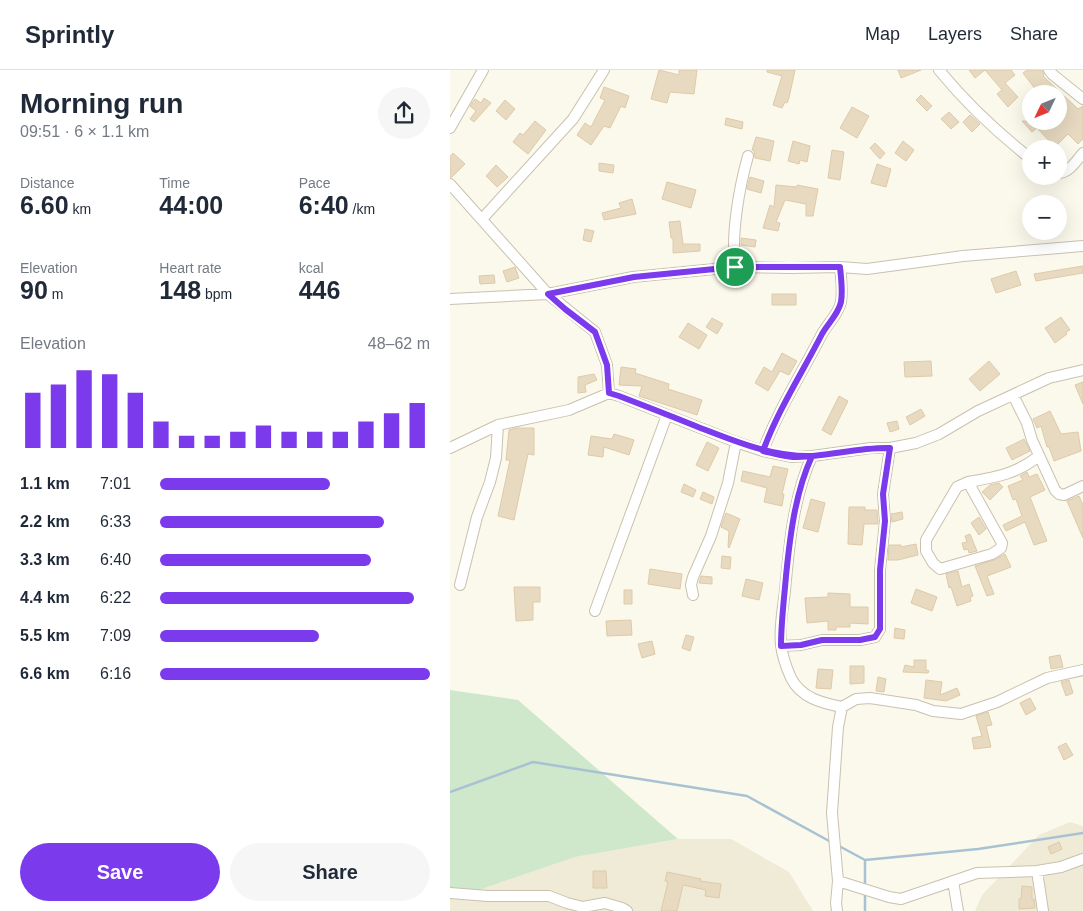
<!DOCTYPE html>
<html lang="en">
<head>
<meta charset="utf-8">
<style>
  :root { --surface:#fff; --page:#f6f6f7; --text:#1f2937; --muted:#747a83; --line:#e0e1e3; --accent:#7c3aed }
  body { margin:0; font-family:Helvetica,sans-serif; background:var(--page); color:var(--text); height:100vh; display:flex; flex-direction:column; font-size:19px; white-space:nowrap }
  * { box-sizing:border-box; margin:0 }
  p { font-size:16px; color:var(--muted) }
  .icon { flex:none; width:28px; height:28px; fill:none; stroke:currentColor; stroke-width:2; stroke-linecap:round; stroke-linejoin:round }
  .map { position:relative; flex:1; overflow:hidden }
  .panel { display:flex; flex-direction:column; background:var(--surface); width:450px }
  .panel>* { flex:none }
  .needle { width:32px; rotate:227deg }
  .buttons { position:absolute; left:572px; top:15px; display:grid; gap:10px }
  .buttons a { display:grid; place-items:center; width:45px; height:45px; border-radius:50%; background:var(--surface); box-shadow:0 5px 20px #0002; font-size:25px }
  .pin { position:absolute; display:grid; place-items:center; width:42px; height:42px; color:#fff; margin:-21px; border:2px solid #fff; border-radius:50%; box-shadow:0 1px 5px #0007 }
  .round { display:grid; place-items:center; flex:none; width:52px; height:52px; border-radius:26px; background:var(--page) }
  .head { display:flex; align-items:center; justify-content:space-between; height:85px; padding:0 20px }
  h1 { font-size:28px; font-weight:700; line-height:38px }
  .stats { display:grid; grid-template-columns:repeat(3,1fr); gap:8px; height:85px; padding:5px 20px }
  .stats div { display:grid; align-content:center }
  .stats b { font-size:25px; font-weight:700 }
  .stats small { font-size:14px; font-weight:400 }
  .stats p { font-size:14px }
  .chart { height:140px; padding:10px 20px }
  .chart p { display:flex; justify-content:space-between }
  .chart svg { width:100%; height:90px; margin-top:5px; stroke:var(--accent); stroke-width:6 }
  .cta { display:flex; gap:10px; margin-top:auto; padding:10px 20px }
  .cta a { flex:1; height:58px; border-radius:30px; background:var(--accent); color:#fff; font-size:20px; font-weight:700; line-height:58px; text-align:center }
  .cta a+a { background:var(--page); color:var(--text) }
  ul { padding:0 20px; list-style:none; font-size:16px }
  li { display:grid; grid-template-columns:80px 60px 1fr; align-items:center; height:38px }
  li i { height:12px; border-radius:6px; background:var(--accent) }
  header { display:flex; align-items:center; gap:30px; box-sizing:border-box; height:70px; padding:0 25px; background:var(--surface); border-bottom:1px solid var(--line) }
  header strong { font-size:24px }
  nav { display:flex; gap:28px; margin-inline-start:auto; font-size:18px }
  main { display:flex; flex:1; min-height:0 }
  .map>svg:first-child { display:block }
</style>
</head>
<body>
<header>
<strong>Sprintly</strong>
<nav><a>Map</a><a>Layers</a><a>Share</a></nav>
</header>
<main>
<section class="panel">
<div class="head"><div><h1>Morning run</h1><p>09:51 · 6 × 1.1 km</p></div><a class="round"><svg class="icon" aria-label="share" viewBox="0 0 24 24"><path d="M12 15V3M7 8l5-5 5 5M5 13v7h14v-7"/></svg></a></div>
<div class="stats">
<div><p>Distance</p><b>6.60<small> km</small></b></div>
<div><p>Time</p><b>44:00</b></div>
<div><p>Pace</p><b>6:40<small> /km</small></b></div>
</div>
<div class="stats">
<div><p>Elevation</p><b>90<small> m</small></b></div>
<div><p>Heart rate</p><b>148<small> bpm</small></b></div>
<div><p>kcal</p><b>446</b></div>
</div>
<div class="chart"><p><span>Elevation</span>48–62 m</p>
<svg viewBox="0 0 160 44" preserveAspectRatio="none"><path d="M5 44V17M15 44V13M25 44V6M35 44V8M45 44V17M55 44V31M65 44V38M75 44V38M85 44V36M95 44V33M105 44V36M115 44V36M125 44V36M135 44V31M145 44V27M155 44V22"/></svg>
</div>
<ul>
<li><b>1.1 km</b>7:01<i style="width:63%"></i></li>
<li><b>2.2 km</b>6:33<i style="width:83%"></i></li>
<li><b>3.3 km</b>6:40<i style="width:78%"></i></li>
<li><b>4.4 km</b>6:22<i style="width:94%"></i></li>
<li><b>5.5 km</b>7:09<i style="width:59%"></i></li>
<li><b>6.6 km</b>6:16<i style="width:100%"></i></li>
</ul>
<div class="cta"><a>Save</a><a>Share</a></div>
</section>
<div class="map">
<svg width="633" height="841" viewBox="0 0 633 841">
  <rect width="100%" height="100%" fill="#fbf9eb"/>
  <path fill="#efebd7" d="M 620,752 L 633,756 L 633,841 L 525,841 L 532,825 L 589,765 Z
    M 228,769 L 281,769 L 339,802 L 363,841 L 0,841 L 0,830 L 125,787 Z"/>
  <path fill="#cfe7cb" d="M 0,620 L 68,630 L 228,769 L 125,787 L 0,830 Z"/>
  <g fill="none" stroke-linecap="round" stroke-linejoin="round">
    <path stroke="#a9c2d3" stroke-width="2.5" d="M 0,722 L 83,692 L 297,726 L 381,772
      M 389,776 L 415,790 L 528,779 L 633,763
      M 415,817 L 415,790
      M 415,841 L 415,823"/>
  </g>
  <path fill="#e8dac1" stroke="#decaa8" d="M 209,0 L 229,5 L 229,0 L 247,0 L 244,24 L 220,22 L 217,33 L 201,29 Z
    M 317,0 L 345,0 L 339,28 L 337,33 L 335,32 L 332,38 L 323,35 L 332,6 L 317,2 Z
    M 448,0 L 471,0 L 451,8 Z
    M 519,0 L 561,0 L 565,5 L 555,13 L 568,27 L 558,37 L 547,24 L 552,20 L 535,0 L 525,8 Z
    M 577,0 L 592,0 L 594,5 L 593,6 L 628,39 L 633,36 L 633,69 L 628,74 L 618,64 L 605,77 L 587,58 L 582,62 L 572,51 L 609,51 L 609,24 L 589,24 L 573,3 Z
    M 154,17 L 179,26 L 175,38 L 171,36 L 160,58 L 154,56 L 141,75 L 127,65 L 135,53 L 141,57 L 155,30 L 150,28 Z
    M 471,25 L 482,36 L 477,41 L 466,30 Z
    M 34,28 L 41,33 L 24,52 L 20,49 L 26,41 L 20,36 L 25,29 L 31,33 Z
    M 55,30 L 65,39 L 56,50 L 46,41 Z
    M 402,37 L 419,46 L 407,68 L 390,58 Z
    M 499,42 L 509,52 L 501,59 L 491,49 Z
    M 520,45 L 530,54 L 522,62 L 513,52 Z
    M 276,48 L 293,52 L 292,59 L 275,55 Z
    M 85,51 L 96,60 L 78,84 L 63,72 L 70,63 L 73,65 Z
    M 306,67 L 324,71 L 320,91 L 305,88 L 304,81 L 302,80 Z
    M 343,71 L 360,76 L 357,92 L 350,90 L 349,94 L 338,91 Z
    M 453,71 L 464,80 L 456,91 L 445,83 Z
    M 425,73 L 435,83 L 430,89 L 420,78 Z
    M 382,80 L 394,82 L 390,110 L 378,108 Z
    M 3,83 L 15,94 L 2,107 L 0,107 L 0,87 Z
    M 149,93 L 164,95 L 163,103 L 149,101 Z
    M 427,94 L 441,99 L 436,117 L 421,113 Z
    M 46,95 L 58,107 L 47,117 L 36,106 Z
    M 300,107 L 314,111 L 311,123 L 297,119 Z
    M 217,112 L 246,120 L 241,138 L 212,129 Z
    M 326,115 L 347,117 L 347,115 L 368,119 L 363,146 L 356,146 L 356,134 L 335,130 L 326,152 L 330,153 L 328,161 L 313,158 L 320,135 L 324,137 Z
    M 182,129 L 186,144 L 154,150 L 152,143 L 171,138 L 169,133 Z
    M 230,151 L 233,174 L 250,174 L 250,181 L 223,183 L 223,168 L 221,168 L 219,152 Z
    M 135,159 L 144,161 L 141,172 L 133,170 Z
    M 291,168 L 306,170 L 305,177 L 291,175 Z
    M 633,196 L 633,203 L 586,211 L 584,204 Z
    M 65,197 L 69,208 L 57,212 L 53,201 Z
    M 566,201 L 571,215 L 546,223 L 541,209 Z
    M 44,205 L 45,213 L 30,214 L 29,206 Z
    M 322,224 L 346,224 L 346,235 L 322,235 Z
    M 611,247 L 620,260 L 616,262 L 617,264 L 605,273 L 595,258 Z
    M 262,248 L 273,254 L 267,264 L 256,257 Z
    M 238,253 L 257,265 L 249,279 L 229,267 Z
    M 332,283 L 347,291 L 339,305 L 330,301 L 318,321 L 305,313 L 314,297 L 322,302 Z
    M 481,291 L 482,306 L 455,307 L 454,292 Z
    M 539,291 L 550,304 L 530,321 L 519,309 Z
    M 171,297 L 186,299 L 185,303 L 219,314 L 218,319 L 252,330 L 247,345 L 189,326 L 192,316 L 169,315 Z
    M 144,304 L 147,310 L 135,315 L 136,322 L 128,323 L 128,307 Z
    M 633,312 L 633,334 L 625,315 Z
    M 389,326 L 398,331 L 381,365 L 372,360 Z
    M 471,339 L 475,346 L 460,355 L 456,347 Z
    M 600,341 L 611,364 L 628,362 L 631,381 L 604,391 L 599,377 L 597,377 L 591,356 L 587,358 L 583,349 Z
    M 447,351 L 449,359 L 440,362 L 437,353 Z
    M 66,358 L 84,358 L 84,385 L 78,384 L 64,450 L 48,446 L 60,390 L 56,390 L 59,360 Z
    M 164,364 L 184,370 L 179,385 L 154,377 L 153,387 L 138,385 L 141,366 L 162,369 Z
    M 574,369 L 580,381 L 562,390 L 556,378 Z
    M 257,372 L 269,378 L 258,401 L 246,395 Z
    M 323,396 L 338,399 L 332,424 L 334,424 L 332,436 L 314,432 L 317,418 L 291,411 L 293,401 L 320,407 Z
    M 577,402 L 579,407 L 587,404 L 595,420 L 580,427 L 597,471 L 584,475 L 575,452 L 556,461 L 553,455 L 572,446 L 566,429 L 563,430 L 558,416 L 573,410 L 570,406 Z
    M 549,413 L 553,417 L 540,430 L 532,422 L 540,415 Z
    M 234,414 L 246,420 L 243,427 L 231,422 Z
    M 253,422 L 264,427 L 262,434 L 250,429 Z
    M 629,426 L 633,435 L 633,468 L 617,431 Z
    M 361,429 L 375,433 L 368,462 L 353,458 Z
    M 399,437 L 415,437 L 415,440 L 427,440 L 428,454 L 414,454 L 412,475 L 398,474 Z
    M 452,442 L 453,449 L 442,452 L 441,444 Z
    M 276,443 L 290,449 L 279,478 L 278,477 L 279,461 L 271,457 Z
    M 529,447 L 536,459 L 529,465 L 521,453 Z
    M 520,464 L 527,481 L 519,483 L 518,479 L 514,480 L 512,473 L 517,472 L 515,466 Z
    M 466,474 L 468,485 L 448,490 L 438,490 L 439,475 L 451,475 L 451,477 Z
    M 555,484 L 561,497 L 537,506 L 544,524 L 537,526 L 525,496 L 544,490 Z
    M 272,486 L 281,487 L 280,499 L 271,498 Z
    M 200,499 L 232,504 L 230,519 L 198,514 Z
    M 508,501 L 512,517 L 519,514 L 523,526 L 520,527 L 521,531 L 507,536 L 501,517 L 499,518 L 496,504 Z
    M 251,506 L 262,507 L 262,514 L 249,513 Z
    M 296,509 L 313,513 L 309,530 L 292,526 Z
    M 64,517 L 90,517 L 90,532 L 83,532 L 83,550 L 66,551 Z
    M 466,519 L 487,527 L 482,541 L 461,533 Z
    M 174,520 L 182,520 L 182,534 L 174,534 Z
    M 378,523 L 400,524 L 400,537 L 418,537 L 418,554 L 400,553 L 400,557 L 386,557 L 386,560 L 378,560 L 378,551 L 357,553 L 355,528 L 378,527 Z
    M 181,550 L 182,565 L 157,566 L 156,551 Z
    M 445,558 L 455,560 L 454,569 L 444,568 Z
    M 236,565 L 244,567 L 240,581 L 232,578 Z
    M 202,571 L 205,584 L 192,588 L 188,574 Z
    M 610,585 L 613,597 L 601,599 L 599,587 Z
    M 464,590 L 476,590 L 476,600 L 479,601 L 478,603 L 453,602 L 455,595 L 464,597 Z
    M 400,596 L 414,596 L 414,613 L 400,614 Z
    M 368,599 L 383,600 L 381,619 L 366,618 Z
    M 428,607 L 436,609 L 434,622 L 426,621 Z
    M 476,610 L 492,612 L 490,625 L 507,618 L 510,625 L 496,631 L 474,628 Z
    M 619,610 L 623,623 L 616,626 L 611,612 Z
    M 580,628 L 586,639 L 576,645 L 570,633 Z
    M 538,642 L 542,655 L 536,656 L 541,677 L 524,679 L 522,668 L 532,666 L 526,646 Z
    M 616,673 L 623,685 L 614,690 L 608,677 Z
    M 609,772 L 612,779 L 601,784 L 598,777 Z
    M 143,801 L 156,801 L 157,818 L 143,818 Z
    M 217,802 L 251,809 L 250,811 L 271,814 L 269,828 L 255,826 L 256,820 L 233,815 L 227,841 L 211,841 L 218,812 L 215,811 Z
    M 572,816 L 582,817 L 582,829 L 584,829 L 585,838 L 569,839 L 569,829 L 571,829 Z"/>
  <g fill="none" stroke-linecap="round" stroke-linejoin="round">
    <defs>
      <path id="minor" d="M 489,0 C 516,33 548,63 581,89
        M 599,0 L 602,4 L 633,29
        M 0,58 L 33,0
        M 609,103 C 620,102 626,91 633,83
        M 0,114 L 98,224 L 145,262 L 157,295 L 159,323
        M 32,149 L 123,49 L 154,0
        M 285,197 C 281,164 289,118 298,86
        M 0,229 L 98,224 L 183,207 L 285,197 L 341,198 L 390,197 L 417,199 L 513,186 L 633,176
        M 563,325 L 577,353 L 582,370 L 605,420 L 609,424 L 614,425 L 633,416
        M 0,378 L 48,355 L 119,340 L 159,323 L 169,326 L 286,372 L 313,381 L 341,387 L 362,386 L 421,378 L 440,378 L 466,373 L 489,364 L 528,341 L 599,308 L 633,300
        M 313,381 C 328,340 352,303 372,264 C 378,253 388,245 391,232 C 393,221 391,208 390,197
        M 362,386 C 343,428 339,476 335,521 C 333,538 329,557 331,575 C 332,584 337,599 341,608 C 351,628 372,633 392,637 L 388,657 L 382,743 L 388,811 L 386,833 L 387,841
        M 518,412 L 507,417 L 476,470 L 476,481 L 483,493 L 490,499 L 542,484 L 551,478 L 552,473 L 518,412 C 547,407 566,404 589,386
        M 10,515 L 27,447 L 40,412 L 46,388 L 48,355
        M 243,525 L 241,515 L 243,507 L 261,466 L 278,413 L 286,372
        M 145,541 L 217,345
        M 331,576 L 351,575 L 372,570 L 410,570 L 425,567 L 430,559 L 430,500 L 435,451 L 433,424 L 440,378
        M 392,637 L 406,629 L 420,628 L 466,635 L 483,641 L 511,644 L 547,632 L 597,608 L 633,600
        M 587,801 L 593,841
        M 388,811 L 439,827 L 451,829 L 527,803 L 587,801 L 611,797 L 633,789
        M 503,811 L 508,841
        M 0,823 L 38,826 L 99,826 L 117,833 L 133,837 L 155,833 L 172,838 L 177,841"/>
    </defs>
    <use href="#minor" stroke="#cac1af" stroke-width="12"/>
    <use href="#minor" stroke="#fff" stroke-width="10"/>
  </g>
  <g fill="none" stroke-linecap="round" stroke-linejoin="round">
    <defs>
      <path id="route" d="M 285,197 L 184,207 L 98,224 L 115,239 L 145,262 L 157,295 L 159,323 L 169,326 C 195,336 221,346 248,357 C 285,371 321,387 362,386 C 345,423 340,466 336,506 C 334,530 331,553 331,576 L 351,575 L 372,570 L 410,570 L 425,567 L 430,559 L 430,500 L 435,451 L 433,424 L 440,378 C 408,377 376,387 343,387 C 333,386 323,383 313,381 C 328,340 352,303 372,264 C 378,253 388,245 391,232 C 393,221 391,208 390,197 L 285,197"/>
    </defs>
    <use href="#route" stroke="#fff" stroke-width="10"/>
    <use href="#route" stroke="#7c3aed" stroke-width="6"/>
  </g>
</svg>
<div class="buttons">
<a><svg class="needle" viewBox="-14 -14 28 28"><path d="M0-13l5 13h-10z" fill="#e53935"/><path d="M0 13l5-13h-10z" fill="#747a83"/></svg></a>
<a>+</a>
<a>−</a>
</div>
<div class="pin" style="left:285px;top:197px;background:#1e9e55"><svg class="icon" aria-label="arrive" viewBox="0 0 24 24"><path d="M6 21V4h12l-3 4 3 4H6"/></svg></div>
</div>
</main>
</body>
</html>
